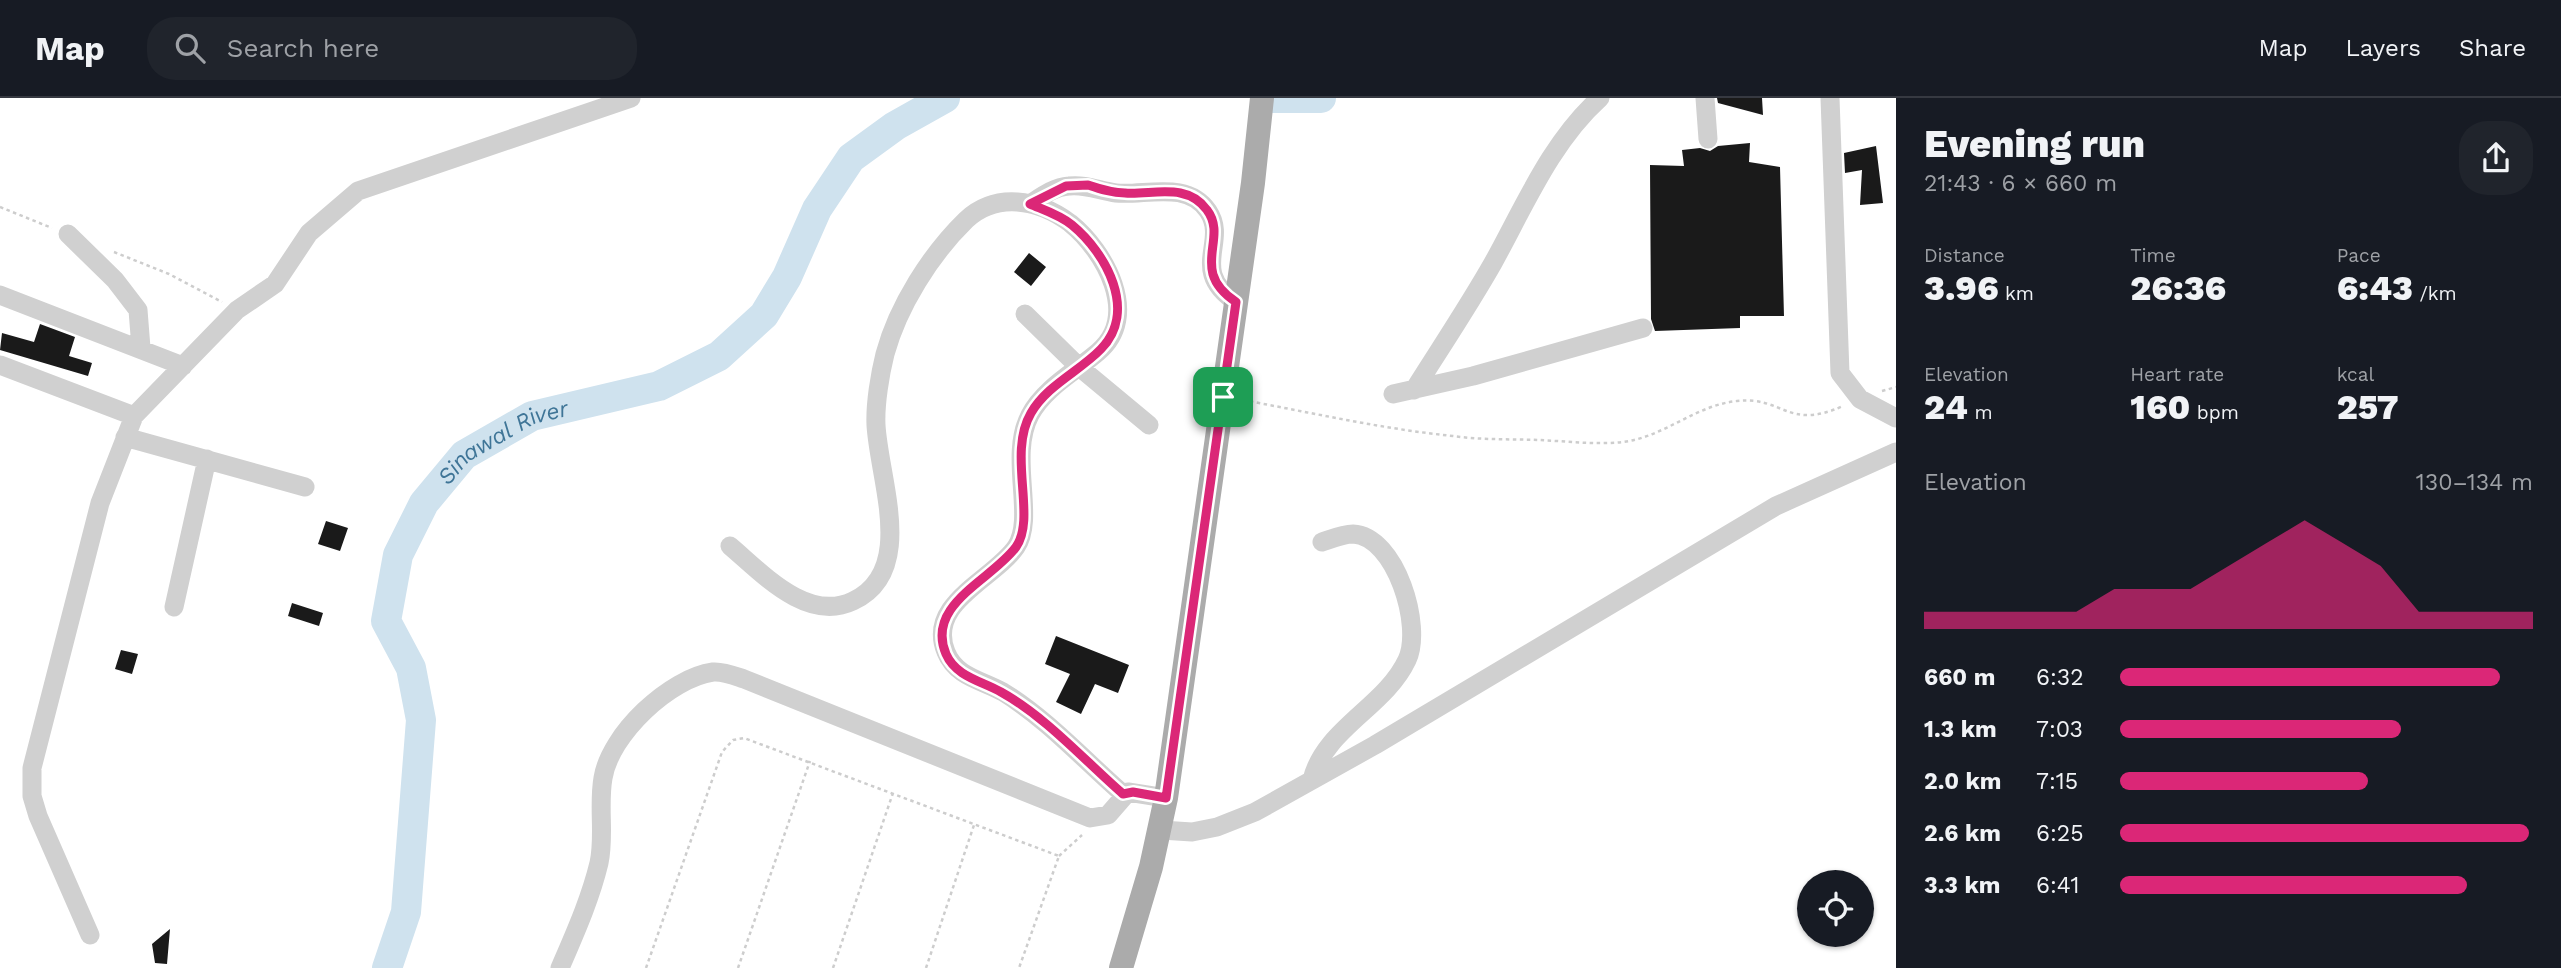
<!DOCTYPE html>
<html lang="en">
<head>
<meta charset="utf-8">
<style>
  :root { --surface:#171b24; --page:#20242c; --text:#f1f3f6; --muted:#9ea1a6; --line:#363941; --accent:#db2777 }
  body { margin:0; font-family:"Work Sans",sans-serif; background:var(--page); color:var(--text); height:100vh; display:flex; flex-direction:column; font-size:26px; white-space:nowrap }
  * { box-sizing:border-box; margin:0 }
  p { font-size:23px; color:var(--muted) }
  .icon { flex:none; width:38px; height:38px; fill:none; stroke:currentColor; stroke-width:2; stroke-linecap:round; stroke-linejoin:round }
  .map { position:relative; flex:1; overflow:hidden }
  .side { display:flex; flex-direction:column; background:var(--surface); width:665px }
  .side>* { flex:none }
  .tools { position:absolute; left:1797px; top:772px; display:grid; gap:14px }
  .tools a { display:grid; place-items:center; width:77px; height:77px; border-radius:50%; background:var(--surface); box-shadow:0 2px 5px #0004; font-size:35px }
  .pin { position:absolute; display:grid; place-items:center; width:60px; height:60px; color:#fff; margin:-30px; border-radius:14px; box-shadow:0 4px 10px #0006 }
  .round { display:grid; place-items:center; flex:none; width:74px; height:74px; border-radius:28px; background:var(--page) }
  .head { display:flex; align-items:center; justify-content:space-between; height:119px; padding:0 28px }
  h1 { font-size:38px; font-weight:800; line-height:52px }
  .stats { display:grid; grid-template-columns:repeat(3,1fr); gap:10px; height:119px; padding:7px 28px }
  .stats div { display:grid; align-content:center }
  .stats b { font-size:35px; font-weight:800 }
  .stats small { font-size:19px; font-weight:400 }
  .stats p { font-size:19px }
  .chart { height:196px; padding:14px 28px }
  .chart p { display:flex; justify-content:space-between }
  .chart svg { width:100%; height:126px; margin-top:7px; fill:var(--accent); opacity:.7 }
  ul { padding:0 28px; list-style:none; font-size:23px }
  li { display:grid; grid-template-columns:112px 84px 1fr; align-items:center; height:52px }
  li i { height:18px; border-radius:9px; background:var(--accent) }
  header { display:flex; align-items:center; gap:42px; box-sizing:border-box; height:98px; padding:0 35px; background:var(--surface); border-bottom:2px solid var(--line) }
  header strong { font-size:33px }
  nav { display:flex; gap:38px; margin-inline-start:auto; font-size:24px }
  .search { width:490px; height:63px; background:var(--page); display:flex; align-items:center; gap:18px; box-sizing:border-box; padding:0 24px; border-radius:28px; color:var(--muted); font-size:26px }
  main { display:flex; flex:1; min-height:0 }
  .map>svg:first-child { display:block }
</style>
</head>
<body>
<header>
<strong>Map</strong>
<div class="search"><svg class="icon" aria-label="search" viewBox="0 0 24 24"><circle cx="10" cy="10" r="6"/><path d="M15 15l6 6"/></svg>Search here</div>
<nav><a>Map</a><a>Layers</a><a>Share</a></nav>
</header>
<main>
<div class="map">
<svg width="1896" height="870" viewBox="0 0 1896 870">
  <rect width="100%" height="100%" fill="#fff"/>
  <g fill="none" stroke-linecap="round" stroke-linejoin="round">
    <g stroke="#cfe2ee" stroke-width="30">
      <path d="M 1270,0 L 1321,0"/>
      <path id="s1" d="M 387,870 L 406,814 L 421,622 L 411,570 L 386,523 L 398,457 L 424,405 L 464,357 L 532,318 L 659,288 L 719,258 L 764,217 L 787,179 L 817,111 L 851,60 L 895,28 L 945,0"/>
    </g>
  </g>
  <path fill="#1a1a1a" d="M 1717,0 L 1762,0 L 1763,17 L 1718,5 Z
    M 1750,45 L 1749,64 L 1780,69 L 1784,218 L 1740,218 L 1740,230 L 1655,233 L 1651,221 L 1650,67 L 1684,68 L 1682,52 L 1700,50 L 1710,53 L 1718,48 Z
    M 1876,48 L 1883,105 L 1860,107 L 1862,72 L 1845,75 L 1844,55 Z
    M 1029,155 L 1046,169 L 1031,188 L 1014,174 Z
    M 40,226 L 75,239 L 69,258 L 92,265 L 88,278 L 0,252 L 2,235 L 34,244 Z
    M 326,423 L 348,430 L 340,453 L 318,446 Z
    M 292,505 L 323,515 L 319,528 L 288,518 Z
    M 1056,538 L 1129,567 L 1118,595 L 1095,586 L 1081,616 L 1056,604 L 1070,576 L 1045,566 Z
    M 121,552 L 138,556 L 132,576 L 115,571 Z
    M 170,831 L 167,866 L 155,865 L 152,846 Z"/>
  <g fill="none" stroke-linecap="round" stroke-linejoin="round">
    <path stroke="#cdcdcd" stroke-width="2.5" stroke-dasharray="3.5 3.5" stroke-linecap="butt" d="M 0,109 L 52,130
      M 114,154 L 169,176 L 222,204
      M 1882,293 L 1896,289
      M 1243,302 C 1313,315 1383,331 1453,338 C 1481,342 1510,341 1538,342 C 1565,343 1595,347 1623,344 C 1664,339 1696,307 1737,303 C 1784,298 1787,333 1843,308
      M 1059,758 L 1082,737
      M 646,870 L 722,654 L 733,642 L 744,640 L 1059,758 L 1019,870
      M 738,870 L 810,663
      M 833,870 L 893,695
      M 926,870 L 974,727"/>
    <path stroke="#d0d0d0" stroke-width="19" d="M 1705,0 L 1708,41
      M 1830,0 L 1840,275 L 1860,301 L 1896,320
      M 1030,106 C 1042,98 1054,89 1069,88 C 1086,86 1100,93 1116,95 C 1145,98 1187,82 1208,113 C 1229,144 1188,172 1236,204
      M 68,136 L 115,182 L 138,212 L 141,250
      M 0,197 L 183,268
      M 1025,216 L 1078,268 L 1149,327
      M 0,267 L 134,318
      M 1414,292 C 1441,249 1468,209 1493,165 C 1524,109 1551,44 1600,0
      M 1393,296 L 1473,278 L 1643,230
      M 125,339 L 305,389
      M 730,448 C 762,475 807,525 853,503 C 917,473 879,382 876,327 C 875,306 880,276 885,256 C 898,208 931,156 966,122 C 996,94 1038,101 1070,125 C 1105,153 1141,218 1098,254 C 1076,273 1044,290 1030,317 C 1008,359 1036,419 1016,449 C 993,482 926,505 946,554 C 956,579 982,582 1003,594 C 1047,621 1084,662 1123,696
      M 174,509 L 207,361
      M 1312,682 C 1324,631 1385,609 1407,562 C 1423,529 1396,438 1353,436 C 1343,436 1331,441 1322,444
      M 1161,732 L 1192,734 L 1217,729 L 1255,714 L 1375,647 L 1776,408 L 1896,354
      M 90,837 L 38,718 L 32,698 L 32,670 L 100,405 L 134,318 L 237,212 L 275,186 L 309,135 L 358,93 L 631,0
      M 560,870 C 575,835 590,802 599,765 C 605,738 598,708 603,680 C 610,636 670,580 713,574 C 723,573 735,578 744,581 L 1090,720 L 1108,717 L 1128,694 L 1166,700"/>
    <path stroke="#ababab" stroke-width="24" d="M 1121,870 L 1151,769 L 1166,700 L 1253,85 L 1262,0"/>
  </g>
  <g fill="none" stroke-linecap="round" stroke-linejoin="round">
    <defs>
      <path id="route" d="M 1088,87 C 1100,91 1112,95 1125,95 C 1153,97 1187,84 1207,112 C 1229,141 1188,172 1236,204 L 1166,700 L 1133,694 L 1123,696 C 1084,662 1046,619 1001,594 C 982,583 956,579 946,556 C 925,506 992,482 1016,449 C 1037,419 1007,356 1031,315 C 1047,287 1080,273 1101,251 C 1138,213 1106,155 1072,127 C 1060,117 1044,112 1030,106 L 1066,88 Z"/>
    </defs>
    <use href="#route" stroke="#fff" stroke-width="14"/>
    <use href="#route" stroke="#db2777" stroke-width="9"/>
  </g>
  <g text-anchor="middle" stroke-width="7" stroke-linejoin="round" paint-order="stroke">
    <g font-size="23" font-style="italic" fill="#3f7597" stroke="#fff">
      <text dy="8" stroke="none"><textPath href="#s1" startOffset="586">Sinawal River</textPath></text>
    </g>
  </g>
</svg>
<div class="tools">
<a><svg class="icon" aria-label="locate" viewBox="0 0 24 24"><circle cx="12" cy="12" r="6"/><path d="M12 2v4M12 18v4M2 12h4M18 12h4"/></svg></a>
</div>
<div class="pin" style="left:1223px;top:299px;background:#1e9e55"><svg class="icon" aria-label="arrive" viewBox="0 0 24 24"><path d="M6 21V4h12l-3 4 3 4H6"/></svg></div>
</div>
<section class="side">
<div class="head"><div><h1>Evening run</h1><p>21:43 · 6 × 660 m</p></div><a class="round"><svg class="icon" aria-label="share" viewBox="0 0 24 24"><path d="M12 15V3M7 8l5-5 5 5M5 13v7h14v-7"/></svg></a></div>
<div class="stats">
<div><p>Distance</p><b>3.96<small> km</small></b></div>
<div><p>Time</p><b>26:36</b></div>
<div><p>Pace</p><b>6:43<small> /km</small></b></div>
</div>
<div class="stats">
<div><p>Elevation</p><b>24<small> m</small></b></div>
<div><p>Heart rate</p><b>160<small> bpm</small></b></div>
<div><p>kcal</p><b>257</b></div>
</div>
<div class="chart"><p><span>Elevation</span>130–134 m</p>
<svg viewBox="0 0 160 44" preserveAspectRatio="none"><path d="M0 44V38L10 38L20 38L30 38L40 38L50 30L60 30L70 30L80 22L90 14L100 6L110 14L120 22L130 38L140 38L150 38L160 38V44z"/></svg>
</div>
<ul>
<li><b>660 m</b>6:32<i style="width:92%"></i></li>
<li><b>1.3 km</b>7:03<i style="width:68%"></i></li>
<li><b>2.0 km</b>7:15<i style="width:60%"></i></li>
<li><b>2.6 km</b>6:25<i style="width:99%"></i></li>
<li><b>3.3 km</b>6:41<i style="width:84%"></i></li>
</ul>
</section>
</main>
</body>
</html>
